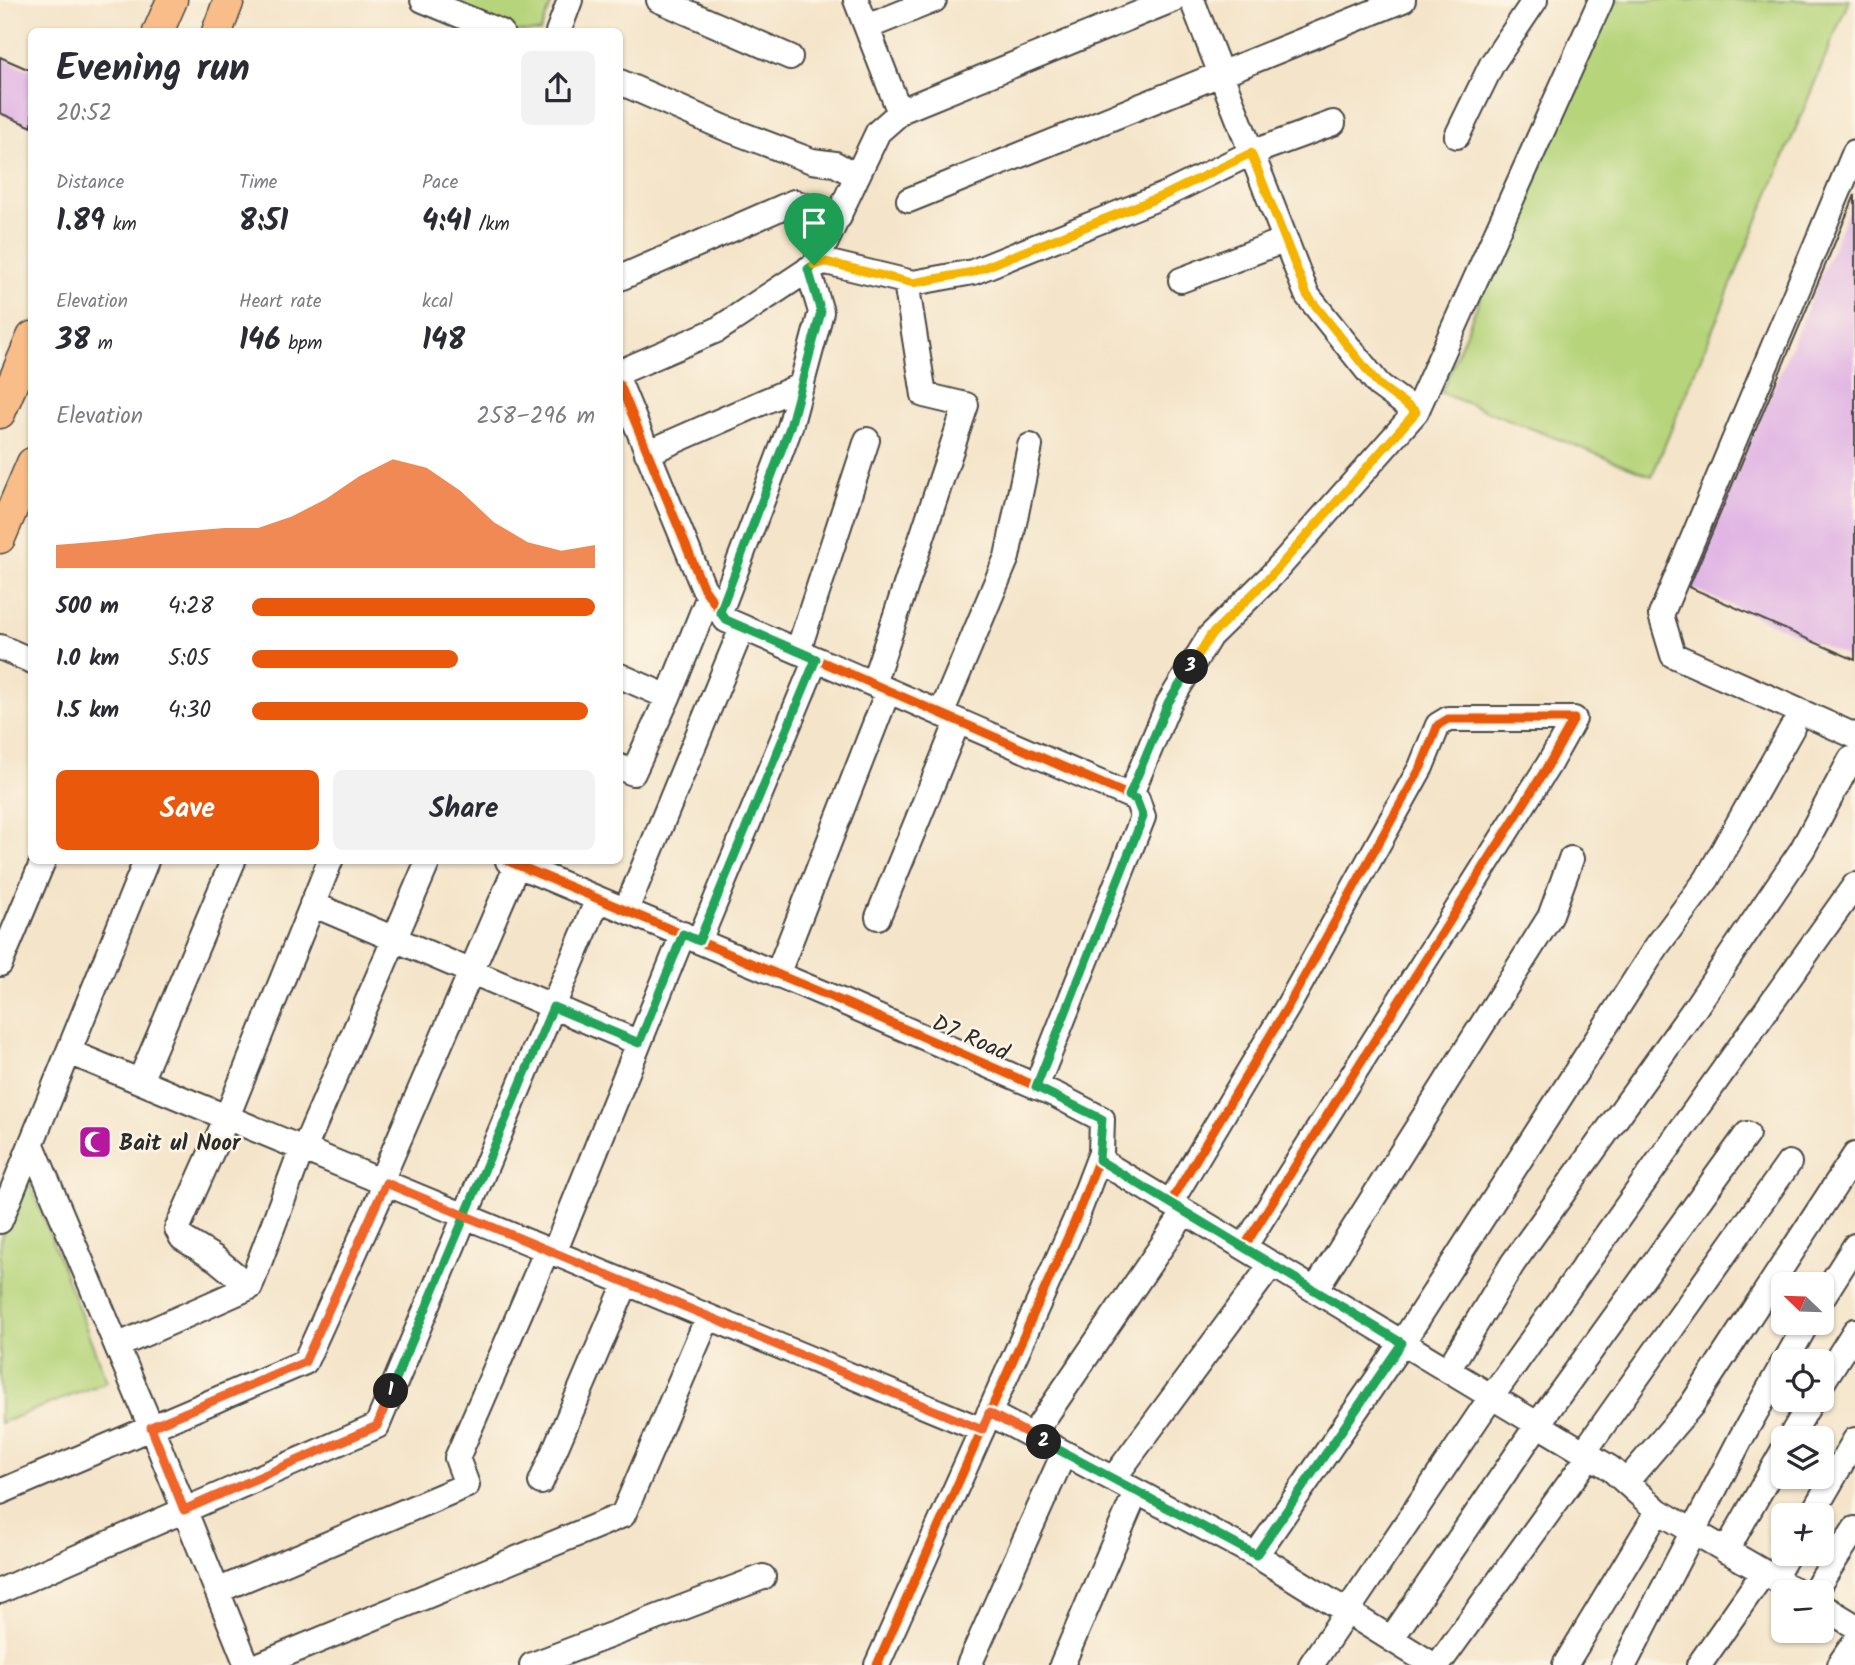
<!DOCTYPE html>
<html lang="en">
<head>
<meta charset="utf-8">
<style>
  :root { --surface:#fff; --page:#f2f2f3; --text:#2b2b33; --muted:#7c7c81; --accent:#ea580c }
  body { margin:0; font-family:Kalam,sans-serif; background:var(--page); color:var(--text); height:100vh; display:flex; flex-direction:column; font-size:26px; white-space:nowrap }
  * { box-sizing:border-box; margin:0 }
  p { font-size:23px; color:var(--muted) }
  .icon { flex:none; width:38px; height:38px; fill:none; stroke:currentColor; stroke-width:2; stroke-linecap:round; stroke-linejoin:round }
  .map { position:relative; flex:1; overflow:hidden }
  .details { position:absolute; left:28px; top:28px; width:595px; height:836px; display:flex; flex-direction:column; background:var(--surface); border-radius:10px; box-shadow:0 2px 5px #0004 }
  .details>* { flex:none }
  .needle { width:46px; rotate:293deg }
  .fabs { position:absolute; left:1771px; top:1272px; display:grid; gap:14px }
  .fabs a { display:grid; place-items:center; width:63px; height:63px; border-radius:10px; background:var(--surface); box-shadow:0 2px 5px #0004; font-size:35px }
  .pin { position:absolute; display:grid; place-items:center; width:60px; height:60px; color:#fff; margin:-72px -30px; border-radius:50% 50% 50% 0; rotate:-45deg; box-shadow:0 0 7px #0007 }
  .pin .icon { rotate:45deg }
  .km { position:absolute; width:35px; height:35px; margin:-18px; border-radius:50%; background:#222; color:#fff; font-size:19px; line-height:35px; text-align:center }
  .round { display:grid; place-items:center; flex:none; width:74px; height:74px; border-radius:10px; background:var(--page) }
  .summary { display:flex; align-items:center; justify-content:space-between; height:119px; padding:0 28px }
  h1 { font-size:38px; font-weight:700; line-height:52px }
  .metrics { display:grid; grid-template-columns:repeat(3,1fr); gap:10px; height:119px; padding:7px 28px }
  .metrics div { display:grid; align-content:center }
  .metrics b { font-size:30px; font-weight:700 }
  .metrics small { font-size:19px; font-weight:400 }
  .metrics p { font-size:19px }
  .chart { height:196px; padding:14px 28px }
  .chart p { display:flex; justify-content:space-between }
  .chart svg { width:100%; height:126px; margin-top:7px; fill:var(--accent); opacity:.7 }
  .cta { display:flex; gap:14px; margin-top:auto; padding:14px 28px }
  .cta a { flex:1; height:80px; border-radius:10px; background:var(--accent); color:#fff; font-size:28px; font-weight:700; line-height:80px; text-align:center }
  .cta a+a { background:var(--page); color:var(--text) }
  ul { padding:0 28px; list-style:none; font-size:23px }
  li { display:grid; grid-template-columns:112px 84px 1fr; align-items:center; height:52px }
  li i { height:18px; border-radius:9px; background:var(--accent) }
  .map>svg:first-child { display:block }
</style>
</head>
<body>
<div class="map">
<svg width="1855" height="1665" viewBox="0 0 1855 1665">
  <rect width="100%" height="100%" fill="#fcf5e5"/>
  <filter id="ink" filterUnits="userSpaceOnUse"><feTurbulence type="fractalNoise" baseFrequency=".0143" numOctaves="2"/><feDisplacementMap in="SourceGraphic" scale="14" xChannelSelector="R" yChannelSelector="G"/><feConvolveMatrix kernelMatrix="1 2 1 2 8 2 1 2 1" color-interpolation-filters="sRGB"/></filter>
  <filter id="wash" filterUnits="userSpaceOnUse"><feTurbulence type="fractalNoise" baseFrequency=".00686" numOctaves="4" result="noise"/><feDisplacementMap in="SourceGraphic" scale="28" xChannelSelector="R" yChannelSelector="G"/><feGaussianBlur stdDeviation="1.57" result="paint"/><feColorMatrix in="noise" values="0 0 0 0 0 0 0 0 0 0 0 0 0 0 0 0 0 1.4 0 .05"/><feComposite in="paint" operator="in"/></filter>
  <g filter="url(#wash)">
    <rect width="100%" height="100%" fill="#f4e4c9"/>
    <path fill="#b6d47a" stroke="#708052" stroke-width="2" d="M 431,0 L 553,0 L 540,32 L 509,31 Z
      M 1609,0 L 1849,0 L 1652,476 L 1441,393 L 1505,238 L 1510,239 Z
      M 27,1176 L 107,1382 L 0,1423 L 0,1240 Z"/>
    <g id="blocks">
      <path fill="#dfb1e4" d="M 0,57 L 32,71 L 32,127 L 0,113 Z
        M 1855,195 L 1855,660 L 1689,587 Z"/>
    </g>
  </g>
  <g filter="url(#ink)">
    <use href="#blocks" fill-opacity="0" stroke="#494743" stroke-width="2"/>
    <g fill="none" stroke-linecap="round" stroke-linejoin="round">
      <defs>
        <path id="minor" d="M 423,0 L 501,32
          M 659,0 L 790,57
          M 856,0 L 900,113
          M 1192,0 L 1307,295 L 1379,385 L 1416,412
          M 867,27 L 934,0
          M 558,32 L 570,0
          M 620,82 L 725,128 L 812,161 L 835,164 L 857,176
          M 1457,136 L 1492,64 L 1535,0
          M 1855,152 L 1661,615 L 1673,655 L 1855,736
          M 909,200 L 1403,0
          M 815,265 L 878,132 L 903,110 L 1172,0
          M 620,278 L 794,202 L 839,217
          M 1181,280 L 1285,240
          M 620,372 L 717,330 L 815,265 L 826,262 L 913,283 L 973,272 L 1167,194 L 1251,153 L 1333,123
          M 620,385 L 703,587 L 726,620 L 1137,799 L 1143,817 L 1036,1087
          M 647,453 L 802,385
          M 720,612 L 790,427 L 821,312 L 808,269
          M 0,647 L 32,661
          M 798,651 L 867,440
          M 620,676 L 668,697 L 709,596
          M 873,684 L 966,405 L 924,395 L 906,282
          M 941,714 L 1007,557 L 1030,446
          M 620,767 L 633,773 L 668,697
          M 1130,796 L 1169,703 L 1210,636 L 1270,577 L 1416,412 L 1601,0
          M 508,861 L 841,1001 L 1056,1095 L 1102,1119 L 1101,1153 L 1075,1221 L 877,1665
          M 312,904 L 639,1043
          M 626,910 L 742,628
          M 878,917 L 958,721
          M 699,941 L 816,659
          M 0,964 L 43,861
          M 777,975 L 888,691
          M 69,1052 L 982,1430
          M 140,1081 L 233,861
          M 32,1145 L 151,1427 L 247,1665
          M 304,1149 L 428,861
          M 1099,1160 L 1610,1468 L 1658,1511 L 1798,1592
          M 381,1181 L 517,865
          M 1170,1203 L 1288,1006 L 1421,767 L 1438,725 L 1448,719 L 1574,719 L 1549,764 L 1244,1247
          M 0,1221 L 146,861
          M 554,1253 L 683,934
          M 250,1287 L 216,1259 L 182,1238 L 177,1229 L 227,1117 L 330,861
          M 1315,1290 L 1550,917 L 1571,859
          M 1822,1298 L 1855,1246
          M 117,1346 L 250,1287 L 302,1148
          M 1785,1362 L 1807,1323
          M 1448,1370 L 1513,1263 L 1695,1008 L 1802,850 L 1851,759
          M 1822,1383 L 1855,1331
          M 989,1413 L 1256,1555 L 1433,1665
          M 1032,1436 L 1185,1212
          M 1790,1438 L 1812,1400
          M 1584,1452 L 1789,1163
          M 1113,1479 L 1272,1264
          M 541,1482 L 626,1283
          M 1626,1482 L 1691,1406 L 1855,1155
          M 0,1492 L 305,1362 L 386,1183
          M 1811,1516 L 1855,1440
          M 1726,1551 L 1783,1451
          M 1256,1555 L 1402,1343 L 1657,946 L 1707,879 L 1792,728
          M 1774,1578 L 1788,1554
          M 0,1591 L 377,1426 L 598,899
          M 217,1591 L 467,1485 L 457,1458 L 547,1250
          M 1814,1592 L 1855,1529
          M 1822,1606 L 1855,1626
          M 1391,1639 L 1538,1424 L 1747,1134
          M 259,1665 L 623,1515 L 708,1317
          M 532,1665 L 763,1577
          M 969,1665 L 1064,1453
          M 1062,1665 L 1136,1492
          M 1311,1665 L 1492,1396 L 1855,885
          M 1438,1665 L 1590,1455
          M 1565,1665 L 1658,1511
          M 1624,1665 L 1741,1438 L 1783,1364
          M 1699,1665 L 1764,1572
          M 1839,1665 L 1855,1642"/>
        <path id="major" d="M 158,32 L 172,0
          M 217,32 L 229,0
          M 0,413 L 32,337
          M 0,538 L 32,463"/>
      </defs>
      <use href="#minor" stroke="#494743" stroke-width="28"/>
      <use href="#major" stroke="#494743" stroke-width="33"/>
      <use href="#minor" stroke="#fff" stroke-width="24"/>
      <use href="#major" stroke="#f8bd88" stroke-width="30"/>
      <defs>
        <path id="cycleway" d="M 620,385 L 703,587 L 726,620 L 1137,799 L 1143,817 L 1036,1087
          M 508,861 L 841,1001 L 1056,1095 L 1102,1119 L 1101,1153 L 1075,1221 L 877,1665
          M 1170,1203 L 1288,1006 L 1421,767 L 1438,725 L 1448,719 L 1574,719 L 1549,764 L 1244,1247"/>
      </defs>
      <use href="#cycleway" stroke="#fcf5e5" stroke-width="13"/>
      <use href="#cycleway" stroke="#e8590c" stroke-width="9"/>
    </g>
  </g>
  <g fill="none" stroke-linecap="round" stroke-linejoin="round" filter="url(#ink)">
    <defs>
      <path id="split-1" d="M 391,1391 L 553,1007 L 639,1043 L 683,934 L 699,941 L 816,659 L 726,620 L 720,612 L 790,427 L 821,312 L 808,269 L 814,265"/>
      <path id="split-2" d="M 391,1391 L 377,1426 L 184,1510 L 151,1427 L 305,1362 L 386,1183 L 982,1430 L 989,1413 L 1044,1442"/>
      <path id="split-3" d="M 1044,1442 L 1256,1555 L 1402,1343 L 1099,1160 L 1102,1119 L 1036,1087 L 1143,817 L 1136,799 L 1129,796 L 1168,703 L 1191,667"/>
      <path id="split-4" d="M 814,265 L 826,262 L 913,283 L 973,272 L 1167,194 L 1251,153 L 1307,295 L 1379,385 L 1416,412 L 1270,577 L 1210,636 L 1191,667"/>
    </defs>
    <use href="#split-1" stroke="#fff" stroke-width="14"/>
    <use href="#split-2" stroke="#fff" stroke-width="14"/>
    <use href="#split-3" stroke="#fff" stroke-width="14"/>
    <use href="#split-4" stroke="#fff" stroke-width="14"/>
    <use href="#split-1" stroke="#22a559" stroke-width="9"/>
    <use href="#split-2" stroke="#f0652b" stroke-width="9"/>
    <use href="#split-3" stroke="#22a559" stroke-width="9"/>
    <use href="#split-4" stroke="#f5b400" stroke-width="9"/>
  </g>
  <defs>
    <symbol id="mosque-square" viewBox="-11 -11 22 22"><rect x="-9" y="-9" width="18" height="18" rx="4" fill="#b5179e" stroke="#fcf5e5"/><path d="M3.5-4.9A6 6 0 1 0 3.5 4.9A5 5 0 1 1 3.5-4.9Z" fill="#fff"/></symbol>
  </defs>
  <g fill-rule="evenodd">
    <use href="#mosque-square" x="76" y="1123" width="38" height="38"/>
  </g>
  <g text-anchor="middle" stroke-width="5" stroke-linejoin="round" paint-order="stroke">
    <g font-size="23" fill="#2b2b2b" stroke="#fcf5e5">
      <text transform="translate(971 1037) rotate(24)" y="8">D7 Road</text>
    </g>
    <g font-size="23" font-weight="bold" fill="#2b2b2b" stroke="#fcf5e5" text-anchor="start">
      <text x="119" y="1150">Bait ul Noor</text>
    </g>
  </g>
</svg>
<div class="fabs">
<a><svg class="needle" viewBox="-14 -14 28 28"><path d="M0-13l5 13h-10z" fill="#e53935"/><path d="M0 13l5-13h-10z" fill="#7c7c81"/></svg></a>
<a><svg class="icon" aria-label="locate" viewBox="0 0 24 24"><circle cx="12" cy="12" r="6"/><path d="M12 2v4M12 18v4M2 12h4M18 12h4"/></svg></a>
<a><svg class="icon" aria-label="layers" viewBox="0 0 24 24"><path d="M12 4l9 5-9 5-9-5zM3 14l9 5 9-5"/></svg></a>
<a>+</a>
<a>−</a>
</div>
<div class="pin" style="left:814px;top:265px;background:#1e9e55"><svg class="icon" aria-label="arrive" viewBox="0 0 24 24"><path d="M6 21V4h12l-3 4 3 4H6"/></svg></div>
<b class="km" style="left:391px;top:1391px">1</b>
<b class="km" style="left:1044px;top:1442px">2</b>
<b class="km" style="left:1191px;top:667px">3</b>
<section class="details">
<div class="summary"><div><h1>Evening run</h1><p>20:52</p></div><a class="round"><svg class="icon" aria-label="share" viewBox="0 0 24 24"><path d="M12 15V3M7 8l5-5 5 5M5 13v7h14v-7"/></svg></a></div>
<div class="metrics">
<div><p>Distance</p><b>1.89<small> km</small></b></div>
<div><p>Time</p><b>8:51</b></div>
<div><p>Pace</p><b>4:41<small> /km</small></b></div>
</div>
<div class="metrics">
<div><p>Elevation</p><b>38<small> m</small></b></div>
<div><p>Heart rate</p><b>146<small> bpm</small></b></div>
<div><p>kcal</p><b>148</b></div>
</div>
<div class="chart"><p><span>Elevation</span>258–296 m</p>
<svg viewBox="0 0 160 44" preserveAspectRatio="none"><path d="M0 44V36L10 35L20 34L30 32L40 31L50 30L60 30L70 26L80 20L90 12L100 6L110 9L120 17L130 28L140 35L150 38L160 36V44z"/></svg>
</div>
<ul>
<li><b>500 m</b>4:28<i style="width:100%"></i></li>
<li><b>1.0 km</b>5:05<i style="width:60%"></i></li>
<li><b>1.5 km</b>4:30<i style="width:98%"></i></li>
</ul>
<div class="cta"><a>Save</a><a>Share</a></div>
</section>
</div>
</body>
</html>
